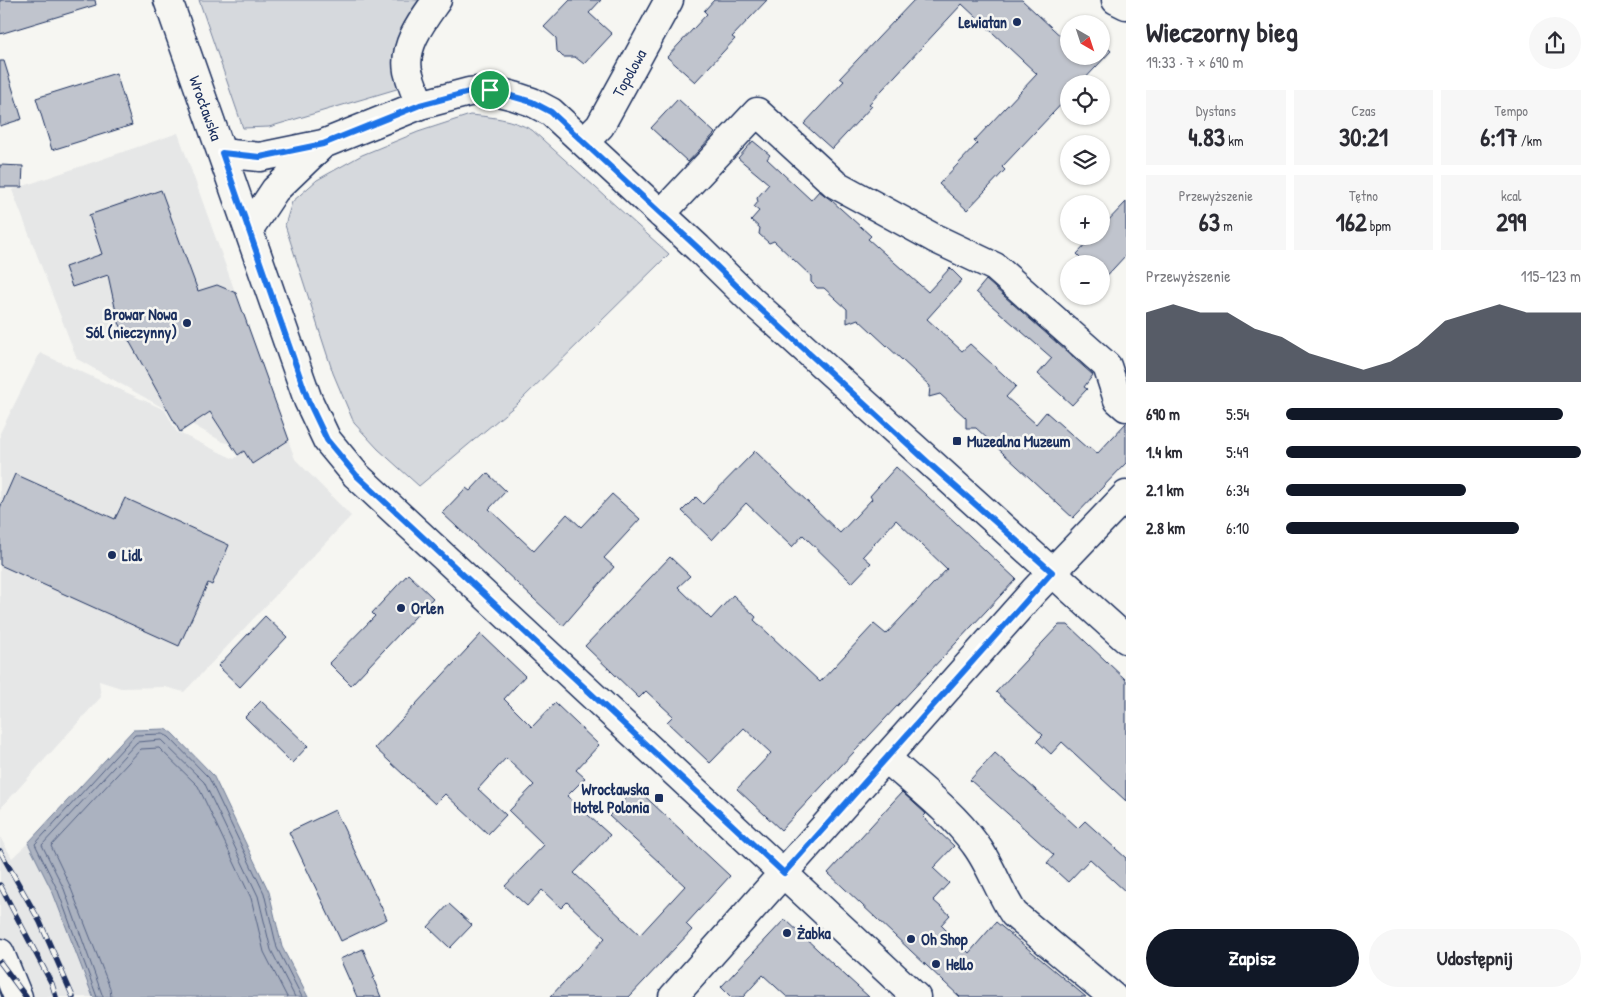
<!DOCTYPE html>
<html lang="pl">
<head>
<meta charset="utf-8">
<style>
  :root { --surface:#fff; --page:#f7f7f7; --text:#2b2b33; --muted:#7c7c81; --accent:#111827 }
  body { margin:0; font-family:"Patrick Hand",sans-serif; background:var(--page); color:var(--text); height:100vh; display:flex; flex-direction:column; font-size:19px; white-space:nowrap }
  * { box-sizing:border-box; margin:0 }
  p { font-size:16px; color:var(--muted) }
  .icon { flex:none; width:28px; height:28px; fill:none; stroke:currentColor; stroke-width:2; stroke-linecap:round; stroke-linejoin:round }
  .map { position:relative; flex:1; overflow:hidden }
  .panel { display:flex; flex-direction:column; background:var(--surface); width:475px }
  .panel>* { flex:none }
  .needle { width:32px; rotate:141deg }
  .tools { position:absolute; left:1060px; top:15px; display:grid; gap:10px }
  .tools a { display:grid; place-items:center; width:50px; height:50px; border-radius:50%; background:var(--surface); box-shadow:0 1px 4px #0004; font-size:25px }
  .pin { position:absolute; display:grid; place-items:center; width:42px; height:42px; color:#fff; margin:-21px; border:2px solid #fff; border-radius:50%; box-shadow:0 1px 5px #0007 }
  .round { display:grid; place-items:center; flex:none; width:52px; height:52px; border-radius:26px; background:var(--page) }
  .summary { display:flex; align-items:center; justify-content:space-between; height:85px; padding:0 20px }
  h1 { font-size:28px; font-weight:700; line-height:38px }
  .metrics { display:grid; grid-template-columns:repeat(3,1fr); gap:8px; height:85px; padding:5px 20px }
  .metrics div { display:grid; align-content:center; border-radius:0px; background:var(--page); text-align:center }
  .metrics b { font-size:25px; font-weight:700 }
  .metrics small { font-size:14px; font-weight:400 }
  .metrics p { font-size:14px }
  .chart { height:140px; padding:10px 20px }
  .chart p { display:flex; justify-content:space-between }
  .chart svg { width:100%; height:90px; margin-top:5px; fill:var(--accent); opacity:.7 }
  .cta { display:flex; gap:10px; margin-top:auto; padding:10px 20px }
  .cta a { flex:1; height:58px; border-radius:30px; background:var(--accent); color:#fff; font-size:20px; font-weight:700; line-height:58px; text-align:center }
  .cta a+a { background:var(--page); color:var(--text) }
  ul { padding:0 20px; list-style:none; font-size:16px }
  li { display:grid; grid-template-columns:80px 60px 1fr; align-items:center; height:38px }
  li i { height:12px; border-radius:6px; background:var(--accent) }
  main { display:flex; flex:1; min-height:0 }
  .map>svg:first-child { display:block }
</style>
</head>
<body>
<main>
<div class="map">
<svg width="1126" height="997" viewBox="0 0 1126 997">
  <rect width="100%" height="100%" fill="#f6f6f2"/>
  <filter id="ink" filterUnits="userSpaceOnUse"><feTurbulence type="fractalNoise" baseFrequency=".02" numOctaves="2"/><feDisplacementMap in="SourceGraphic" scale="10" xChannelSelector="R" yChannelSelector="G"/><feConvolveMatrix kernelMatrix="1 2 1 2 8 2 1 2 1" color-interpolation-filters="sRGB"/></filter>
  <g filter="url(#ink)">
    <path fill="#e6e7e7" d="M 178,133 L 295,459 L 351,516 L 184,692 L 165,687 L 121,688 L 99,681 L 101,697 L 0,809 L 0,433 L 40,353 L 165,410 L 177,432 L 234,459 L 244,451 L 252,464 L 268,452 L 223,442 L 77,359 L 12,190 Z
      M 0,837 L 12,858 L 28,843 L 53,893 L 93,997 L 0,997 Z"/>
    <path fill="#d6d9dd" stroke="#78849e" d="M 199,0 L 425,0 L 400,88 L 269,127 L 243,128 Z
      M 470,115 C 493,117 511,119 532,130 L 669,254 L 517,404 L 419,486 L 378,449 L 354,423 L 333,373 L 285,225 L 292,202 L 317,180 L 362,155 L 418,132 Z"/>
    <path fill="#abb2c0" stroke="#717e99" d="M 165,729 L 172,733 L 213,775 L 269,892 L 282,947 L 308,997 L 93,997 L 53,893 L 28,843 L 133,730 Z"/>
    <g fill="none" stroke-linecap="round" stroke-linejoin="round">
      <path stroke="#556385" stroke-width="1" d="M 97,997 L 58,891 L 35,844 L 135,735 L 163,734 L 169,737 L 209,778 L 264,893 L 277,948 L 302,997
        M 103,997 L 64,889 L 42,845 L 137,742 L 161,740 L 204,782 L 258,896 L 271,950 L 295,997
        M 111,997 L 110,988 L 70,886 L 51,846 L 141,749 L 159,748 L 198,786 L 251,898 L 264,952 L 287,997"/>
    </g>
    <path fill="#c0c4cd" stroke="#1b2f5e" d="M 0,0 L 95,0 L 96,5 L 0,34 Z
      M 570,0 L 601,0 L 589,13 L 612,34 L 584,64 L 575,57 L 563,57 L 557,51 L 556,38 L 544,27 Z
      M 714,0 L 767,0 L 732,37 L 735,39 L 695,82 L 667,57 L 707,14 L 704,11 Z
      M 914,0 L 1022,0 L 1067,42 L 1069,40 L 1069,56 L 1101,56 L 1101,42 L 1111,51 L 1080,84 L 1069,84 L 1069,96 L 1002,167 L 1005,170 L 967,210 L 939,184 L 977,144 L 974,141 L 1037,74 L 962,4 L 869,104 L 872,106 L 832,149 L 804,124 L 844,81 L 840,78 Z
      M 0,61 L 4,61 L 22,119 L 0,126 Z
      M 116,73 L 132,125 L 52,150 L 36,98 Z
      M 678,99 L 715,133 L 688,162 L 651,128 Z
      M 753,141 L 770,155 L 767,159 L 811,200 L 819,191 L 831,200 L 871,236 L 868,239 L 928,292 L 950,268 L 962,280 L 927,319 L 962,351 L 970,344 L 1016,386 L 1006,397 L 1036,424 L 1046,412 L 1087,448 L 1089,447 L 1097,454 L 1126,423 L 1126,463 L 1073,518 L 976,428 L 966,428 L 966,418 L 940,394 L 929,397 L 930,386 L 858,319 L 847,323 L 847,309 L 824,288 L 817,288 L 811,282 L 811,276 L 774,241 L 769,243 L 759,234 L 760,228 L 751,220 L 759,211 L 754,207 L 758,202 L 757,198 L 769,184 L 738,158 Z
      M 0,165 L 23,166 L 22,187 L 0,187 Z
      M 161,190 L 198,291 L 217,285 L 236,293 L 289,440 L 252,464 L 244,451 L 238,455 L 210,412 L 180,432 L 118,321 L 108,275 L 72,287 L 65,267 L 102,254 L 89,215 Z
      M 1126,202 L 1126,255 L 1101,282 L 1101,264 L 1087,264 L 1077,254 L 1094,236 L 1101,236 L 1101,228 Z
      M 986,280 L 1093,375 L 1084,387 L 1087,389 L 1072,405 L 1038,374 L 1052,358 L 976,292 Z
      M 755,451 L 840,533 L 872,499 L 870,496 L 896,467 L 1016,579 L 781,830 L 737,789 L 771,753 L 744,728 L 710,763 L 667,722 L 673,716 L 646,691 L 639,698 L 585,646 L 670,557 L 690,576 L 678,587 L 711,619 L 733,595 L 756,617 L 754,620 L 820,682 L 874,624 L 886,634 L 947,569 L 896,520 L 863,556 L 871,563 L 852,583 L 803,535 L 792,547 L 746,503 L 712,540 L 682,511 L 696,497 L 703,504 Z
      M 487,473 L 506,491 L 489,509 L 534,551 L 567,514 L 581,527 L 612,494 L 640,519 L 604,558 L 614,567 L 563,626 L 442,513 L 466,488 L 470,491 Z
      M 15,474 L 115,519 L 125,498 L 229,545 L 212,585 L 208,583 L 179,646 L 0,565 L 0,508 Z
      M 408,574 L 433,598 L 351,685 L 329,663 L 375,616 L 372,613 Z
      M 265,616 L 287,637 L 240,687 L 218,666 Z
      M 1059,625 L 1068,625 L 1126,680 L 1126,801 L 1062,742 L 1051,754 L 1037,741 L 1043,735 L 996,692 Z
      M 481,634 L 525,676 L 504,699 L 532,727 L 555,703 L 599,745 L 576,770 L 585,778 L 567,796 L 610,835 L 574,873 L 640,935 L 685,886 L 609,816 L 636,788 L 730,876 L 686,924 L 692,930 L 629,997 L 550,997 L 605,938 L 567,902 L 561,908 L 542,890 L 527,906 L 505,886 L 544,845 L 509,811 L 534,785 L 506,758 L 478,789 L 506,815 L 488,834 L 445,794 L 435,804 L 375,748 Z
      M 261,701 L 308,746 L 292,763 L 245,717 Z
      M 995,753 L 1078,828 L 1085,821 L 1126,858 L 1126,892 L 1090,859 L 1068,882 L 1047,863 L 1054,855 L 970,780 Z
      M 902,792 L 926,814 L 923,817 L 954,846 L 933,868 L 949,883 L 933,900 L 950,915 L 941,925 L 969,953 L 996,922 L 1086,997 L 960,997 L 828,873 Z
      M 335,810 L 387,919 L 341,941 L 289,832 Z
      M 449,904 L 472,925 L 450,948 L 428,927 Z
      M 785,919 L 835,966 L 869,997 L 787,997 L 763,975 L 743,997 L 731,997 L 721,987 Z
      M 363,949 L 375,977 L 373,978 L 381,997 L 357,997 L 340,959 Z"/>
    <g fill="none" stroke-linecap="round" stroke-linejoin="round">
      <defs>
        <path id="minor" d="M 168,0 L 308,400 L 327,440 L 356,475 L 916,997
          M 1116,0 L 1126,5
          M 420,105 C 416,94 411,83 408,71 C 403,45 423,20 437,0
          M 584,142 L 600,126 L 669,0
          M 222,153 L 260,157 L 323,144 L 420,105 L 469,92 L 490,90 L 514,96 L 532,102 L 551,112 L 698,248 L 753,302 L 1126,639
          M 661,214 L 757,112 L 835,184 L 934,238 L 995,267 L 1107,366 L 1118,400 L 1126,407
          M 249,229 L 275,190 L 323,144
          M 886,758 C 916,785 951,811 975,844 C 991,865 999,892 1014,914 L 1113,997
          M 0,953 L 18,997
          M 673,997 L 1034,591 L 1126,495"/>
      </defs>
      <use href="#minor" stroke="#1b2f5e" stroke-width="31"/>
      <use href="#minor" stroke="#f6f6f2" stroke-width="28"/>
      <defs>
        <path id="rail" d="M 0,851 L 40,922 L 73,997
          M 0,885 L 52,984 L 56,997
          M 0,962 L 26,997"/>
      </defs>
      <use href="#rail" stroke="#1b2f5e" stroke-width="5.5"/>
      <use href="#rail" stroke="#f6f6f2" stroke-width="4" stroke-dasharray="11" stroke-linecap="butt"/>
    </g>
  </g>
  <g fill="none" stroke-linecap="round" stroke-linejoin="round" filter="url(#ink)">
    <defs>
      <path id="route" d="M 490,90 L 532,102 L 551,112 L 698,248 L 753,302 L 932,466 L 1052,572 L 784,873 L 356,475 L 327,440 L 308,400 L 222,153 L 260,157 L 323,144 L 420,105 L 469,92 Z"/>
    </defs>
    <use href="#route" stroke="#fff" stroke-width="10"/>
    <use href="#route" stroke="#1a73e8" stroke-width="6"/>
  </g>
  <g fill="#1b2f5e" stroke="#f6f6f2" stroke-width="2">
    <circle cx="1017" cy="22" r="5"/>
    <circle cx="187" cy="323" r="5"/>
    <rect x="952" y="436" width="10" height="10" rx="2.5"/>
    <circle cx="112" cy="555" r="5"/>
    <circle cx="401" cy="608" r="5"/>
    <rect x="654" y="793" width="10" height="10" rx="2.5"/>
    <circle cx="787" cy="933" r="5"/>
    <circle cx="911" cy="939" r="5"/>
    <circle cx="936" cy="964" r="5"/>
  </g>
  <g text-anchor="middle" stroke-width="5" stroke-linejoin="round" paint-order="stroke">
    <g font-size="16" font-weight="bold" fill="#1b2f5e" stroke="#f6f6f2" text-anchor="start">
      <text x="1007" y="28" text-anchor="end">Lewiatan</text>
      <text x="177" y="320" text-anchor="end">Browar Nowa<tspan x="177" dy="18">Sól (nieczynny)</tspan></text>
      <text x="967" y="447">Muzealna Muzeum</text>
      <text x="122" y="561">Lidl</text>
      <text x="411" y="614">Orlen</text>
      <text x="649" y="795" text-anchor="end">Wrocławska<tspan x="649" dy="18">Hotel Polonia</tspan></text>
      <text x="797" y="939">Żabka</text>
      <text x="921" y="945">Oh Shop</text>
      <text x="946" y="970">Hello</text>
    </g>
    <g font-size="16" fill="#1b2f5e" stroke="#f6f6f2">
      <text transform="translate(629 73) rotate(-61)" y="6">Topolowa</text>
      <text transform="translate(206 108) rotate(70)" y="6">Wrocławska</text>
    </g>
  </g>
</svg>
<div class="tools">
<a><svg class="needle" viewBox="-14 -14 28 28"><path d="M0-13l5 13h-10z" fill="#e53935"/><path d="M0 13l5-13h-10z" fill="#7c7c81"/></svg></a>
<a><svg class="icon" aria-label="locate" viewBox="0 0 24 24"><circle cx="12" cy="12" r="6"/><path d="M12 2v4M12 18v4M2 12h4M18 12h4"/></svg></a>
<a><svg class="icon" aria-label="layers" viewBox="0 0 24 24"><path d="M12 4l9 5-9 5-9-5zM3 14l9 5 9-5"/></svg></a>
<a>+</a>
<a>−</a>
</div>
<div class="pin" style="left:490px;top:90px;background:#1e9e55"><svg class="icon" aria-label="arrive" viewBox="0 0 24 24"><path d="M6 21V4h12l-3 4 3 4H6"/></svg></div>
</div>
<section class="panel">
<div class="summary"><div><h1>Wieczorny bieg</h1><p>19:33 · 7 × 690 m</p></div><a class="round"><svg class="icon" aria-label="share" viewBox="0 0 24 24"><path d="M12 15V3M7 8l5-5 5 5M5 13v7h14v-7"/></svg></a></div>
<div class="metrics">
<div><p>Dystans</p><b>4.83<small> km</small></b></div>
<div><p>Czas</p><b>30:21</b></div>
<div><p>Tempo</p><b>6:17<small> /km</small></b></div>
</div>
<div class="metrics">
<div><p>Przewyższenie</p><b>63<small> m</small></b></div>
<div><p>Tętno</p><b>162<small> bpm</small></b></div>
<div><p>kcal</p><b>299</b></div>
</div>
<div class="chart"><p><span>Przewyższenie</span>115–123 m</p>
<svg viewBox="0 0 160 44" preserveAspectRatio="none"><path d="M0 44V10L10 6L20 10L30 10L40 18L50 22L60 30L70 34L80 38L90 34L100 26L110 14L120 10L130 6L140 10L150 10L160 10V44z"/></svg>
</div>
<ul>
<li><b>690 m</b>5:54<i style="width:94%"></i></li>
<li><b>1.4 km</b>5:49<i style="width:100%"></i></li>
<li><b>2.1 km</b>6:34<i style="width:61%"></i></li>
<li><b>2.8 km</b>6:10<i style="width:79%"></i></li>
</ul>
<div class="cta"><a>Zapisz</a><a>Udostępnij</a></div>
</section>
</main>
</body>
</html>
